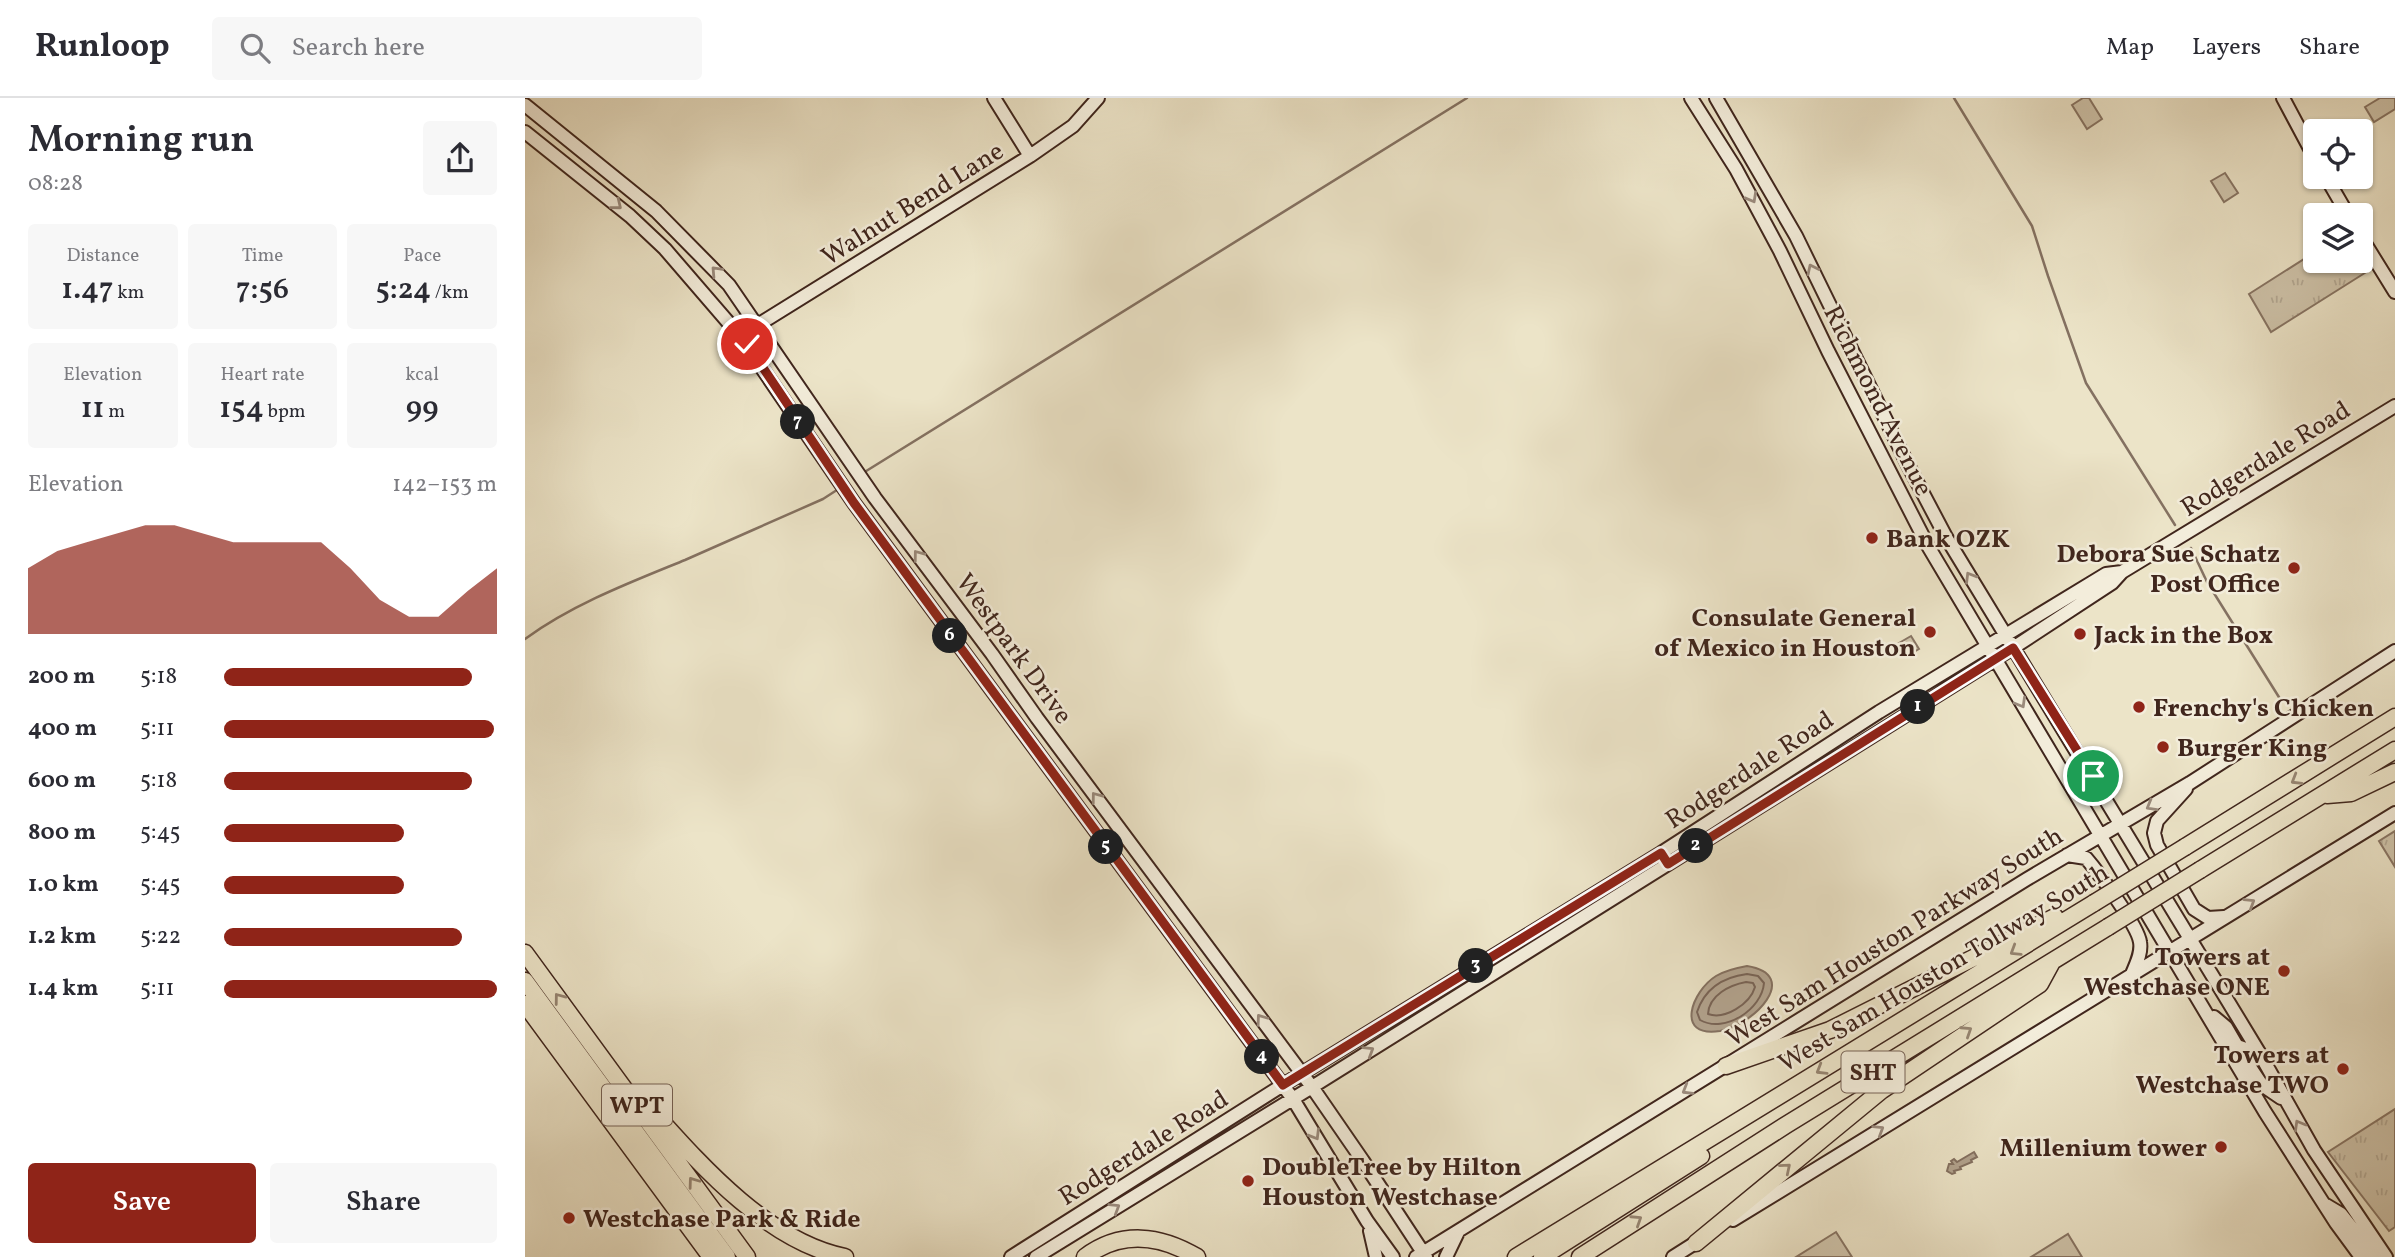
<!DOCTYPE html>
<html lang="en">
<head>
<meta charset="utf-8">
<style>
  :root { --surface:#fff; --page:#f7f7f7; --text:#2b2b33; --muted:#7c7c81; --line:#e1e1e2; --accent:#8f2418 }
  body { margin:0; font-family:Vollkorn,serif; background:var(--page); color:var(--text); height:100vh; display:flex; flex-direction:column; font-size:26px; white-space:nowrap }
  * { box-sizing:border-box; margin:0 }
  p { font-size:23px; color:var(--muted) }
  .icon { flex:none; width:38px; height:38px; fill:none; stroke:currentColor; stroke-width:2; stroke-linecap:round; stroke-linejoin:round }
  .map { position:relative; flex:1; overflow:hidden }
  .side { display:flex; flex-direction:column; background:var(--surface); width:525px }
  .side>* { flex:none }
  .buttons { position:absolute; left:1778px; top:21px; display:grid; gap:14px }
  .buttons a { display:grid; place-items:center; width:70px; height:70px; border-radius:7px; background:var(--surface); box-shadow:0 2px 5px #0004; font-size:35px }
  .pin { position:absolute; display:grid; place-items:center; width:60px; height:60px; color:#fff; margin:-30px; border:4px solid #fff; border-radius:50%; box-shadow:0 2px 7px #0007 }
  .km { position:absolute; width:35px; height:35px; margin:-18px; border-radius:50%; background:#222; color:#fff; font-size:19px; line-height:35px; text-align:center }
  .round { display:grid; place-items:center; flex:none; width:74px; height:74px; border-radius:7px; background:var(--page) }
  .summary { display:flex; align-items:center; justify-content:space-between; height:119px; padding:0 28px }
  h1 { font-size:38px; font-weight:600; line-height:52px }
  .figures { display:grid; grid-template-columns:repeat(3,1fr); gap:10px; height:119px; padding:7px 28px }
  .figures div { display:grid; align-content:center; border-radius:7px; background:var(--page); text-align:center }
  .figures b { font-size:30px; font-weight:600 }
  .figures small { font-size:19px; font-weight:400 }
  .figures p { font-size:19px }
  .chart { height:196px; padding:14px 28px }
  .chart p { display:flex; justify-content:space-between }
  .chart svg { width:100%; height:126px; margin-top:7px; fill:var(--accent); opacity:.7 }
  .action { display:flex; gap:14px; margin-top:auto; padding:14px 28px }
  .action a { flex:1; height:80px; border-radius:7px; background:var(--accent); color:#fff; font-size:28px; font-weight:600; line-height:80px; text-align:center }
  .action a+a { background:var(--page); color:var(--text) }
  ul { padding:0 28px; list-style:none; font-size:23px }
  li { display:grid; grid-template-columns:112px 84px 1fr; align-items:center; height:52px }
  li i { height:18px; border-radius:9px; background:var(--accent) }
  header { display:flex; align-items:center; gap:42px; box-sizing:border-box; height:98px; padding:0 35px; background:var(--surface); border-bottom:2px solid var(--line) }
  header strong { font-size:33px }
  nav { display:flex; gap:38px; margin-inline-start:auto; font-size:24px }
  .search { width:490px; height:63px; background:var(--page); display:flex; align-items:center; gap:18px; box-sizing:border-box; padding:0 24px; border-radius:7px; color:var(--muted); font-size:26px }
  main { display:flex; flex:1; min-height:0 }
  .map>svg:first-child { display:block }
</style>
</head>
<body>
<header>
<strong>Runloop</strong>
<div class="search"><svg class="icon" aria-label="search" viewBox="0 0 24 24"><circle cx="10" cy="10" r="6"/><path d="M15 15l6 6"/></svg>Search here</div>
<nav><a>Map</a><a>Layers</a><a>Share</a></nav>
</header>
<main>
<section class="side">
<div class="summary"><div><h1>Morning run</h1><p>08:28</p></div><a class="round"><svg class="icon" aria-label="share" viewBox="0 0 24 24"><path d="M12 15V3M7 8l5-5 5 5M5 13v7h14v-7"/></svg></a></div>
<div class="figures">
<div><p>Distance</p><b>1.47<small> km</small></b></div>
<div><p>Time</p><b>7:56</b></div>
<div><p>Pace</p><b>5:24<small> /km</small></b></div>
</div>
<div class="figures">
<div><p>Elevation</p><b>11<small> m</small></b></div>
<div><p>Heart rate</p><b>154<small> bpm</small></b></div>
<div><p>kcal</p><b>99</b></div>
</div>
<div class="chart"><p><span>Elevation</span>142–153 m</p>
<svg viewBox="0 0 160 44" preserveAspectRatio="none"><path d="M0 44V21L10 15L20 12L30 9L40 6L50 6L60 9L70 12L80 12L90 12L100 12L110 21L120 32L130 38L140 38L150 29L160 21V44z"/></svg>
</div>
<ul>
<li><b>200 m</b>5:18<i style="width:91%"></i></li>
<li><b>400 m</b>5:11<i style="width:99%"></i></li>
<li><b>600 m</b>5:18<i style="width:91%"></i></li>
<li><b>800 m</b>5:45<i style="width:66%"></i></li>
<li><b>1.0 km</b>5:45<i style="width:66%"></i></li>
<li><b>1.2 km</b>5:22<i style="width:87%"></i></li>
<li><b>1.4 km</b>5:11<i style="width:100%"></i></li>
</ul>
<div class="action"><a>Save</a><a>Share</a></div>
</section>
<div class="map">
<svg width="1870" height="1159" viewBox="0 0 1870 1159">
  <defs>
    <pattern id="grass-tufts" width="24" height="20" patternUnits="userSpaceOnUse" patternTransform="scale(1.75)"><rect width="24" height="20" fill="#cfc4ab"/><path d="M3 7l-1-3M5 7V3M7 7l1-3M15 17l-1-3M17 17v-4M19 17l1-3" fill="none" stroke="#b3a893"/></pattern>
  </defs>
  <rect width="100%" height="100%" fill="#ece4c8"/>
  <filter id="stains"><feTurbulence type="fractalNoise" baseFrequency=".00286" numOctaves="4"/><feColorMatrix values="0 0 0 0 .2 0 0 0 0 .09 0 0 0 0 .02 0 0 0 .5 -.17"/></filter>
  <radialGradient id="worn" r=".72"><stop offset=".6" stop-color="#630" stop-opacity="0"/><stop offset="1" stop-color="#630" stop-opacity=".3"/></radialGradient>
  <path fill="url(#grass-tufts)" stroke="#887564" stroke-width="2" d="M 1790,154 L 1790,163 L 1836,163 L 1836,160 L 1843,173 L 1746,234 L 1724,196 Z
    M 1386,538 L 1394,551 L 1382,558 L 1374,545 Z
    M 1870,733 L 1870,769 L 1854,743 Z
    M 1870,1011 L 1870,1129 L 1864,1133 L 1803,1054 Z
    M 659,1057 L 661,1060 L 598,1100 L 597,1098 L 599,1095 Z"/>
  <path fill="#cfc4ab" stroke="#887564" stroke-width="2" d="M 1558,0 L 1564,0 L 1577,21 L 1562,31 L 1547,7 Z
    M 1855,0 L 1870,0 L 1870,11 L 1849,24 L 1840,9 Z
    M 1700,75 L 1713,95 L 1699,104 L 1686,83 Z
    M 1311,1134 L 1327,1159 L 1271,1159 Z
    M 1543,1136 L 1557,1159 L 1506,1159 Z"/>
  <path fill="#b2a38e" stroke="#847161" stroke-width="2" d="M 1222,868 C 1277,877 1229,927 1195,933 C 1149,940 1167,893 1191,878 C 1201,872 1211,870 1222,868 Z
    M 1449,1054 L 1452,1059 L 1446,1062 L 1447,1064 L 1435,1069 L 1436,1071 L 1429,1073 L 1430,1075 L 1427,1076 L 1422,1073 L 1424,1066 L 1428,1066 L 1426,1063 L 1429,1061 L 1432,1064 Z"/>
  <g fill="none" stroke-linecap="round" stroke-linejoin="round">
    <path stroke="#796456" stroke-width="2" d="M 1222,876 L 1233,878 L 1239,885 C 1237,911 1200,936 1175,922 L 1172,914 C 1180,890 1199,879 1222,876 Z
      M 1221,884 L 1228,885 L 1230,889 C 1225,906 1200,922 1183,916 C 1184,897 1205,887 1221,884 Z"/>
    <path stroke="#847161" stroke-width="2.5" d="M 1429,0 L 1507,128 L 1523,178 L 1561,285 L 1650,427
      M 338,375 L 942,0
      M 1666,450 L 1682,484 L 1757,604
      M 0,541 C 48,506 106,484 160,462 C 206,442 252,421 298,401 L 315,390"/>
    <defs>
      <path id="secondary" d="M 469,0 L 505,58
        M 1166,0 L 1211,71 L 1255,153 L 1303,253 L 1403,448 L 1740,1014 L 1811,1125 L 1836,1159
        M 1191,0 L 1271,138 L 1383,367 L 1421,439 L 1735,956 L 1789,1052 L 1861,1159
        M 1758,0 L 1790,60
        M 0,7 L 131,113 L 204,187 L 350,400 L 467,556 L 512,620 L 787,989 L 838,1063 L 901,1159
        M 0,34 L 105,118 L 140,151 L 215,238 L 329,405 L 768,1001 L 842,1123 L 868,1159
        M 1801,79 L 1823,117
        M 1836,139 L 1870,194
        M 215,238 L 505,58 L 548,28 L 573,0
        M 1661,691 L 1632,723 L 1629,735 L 1632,747 L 1669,811 L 1683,820 L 1699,819
        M 1542,757 L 1561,760 C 1573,774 1613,828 1615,844 C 1617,855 1611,866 1607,876
        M 1689,919 L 1701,929 L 1712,948 L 1735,956
        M 1710,960 L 1725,969 L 1737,987 L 1756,1000
        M 1801,1107 L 1816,1116 L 1850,1159
        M 1208,1122 L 1870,715
        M 845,1133 L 851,1159
        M 486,1159 L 758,987 L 1136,755 L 1354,614 L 1581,476 L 1597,474
        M 511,1159 L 787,989 L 1488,550 L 1587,485 L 1597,474 L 1870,308
        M 891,1159 L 1502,781 L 1665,685 L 1870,553
        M 921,1159 L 933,1134
        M 1148,1159 L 1178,1140"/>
      <path id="highway" d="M 1802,697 L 1826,695 L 1870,674
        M 1660,749 L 1870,619
        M 1675,772 L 1870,652
        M 0,855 L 222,1159
        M 0,883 L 202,1159
        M 0,906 L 186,1159
        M 1201,968 L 1305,932 L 1530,819
        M 130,1016 C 179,1071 245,1144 320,1159
        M 1171,1145 L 1357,992 L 1515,886 L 1527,864
        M 560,1159 C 596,1132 635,1137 672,1159
        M 991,1159 L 1569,805
        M 1017,1159 L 1176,1058
        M 1055,1159 L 1261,1027 L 1583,829"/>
    </defs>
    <use href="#secondary" stroke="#40261d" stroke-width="16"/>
    <use href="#highway" stroke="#40261d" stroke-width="19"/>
    <use href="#secondary" stroke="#f3eddb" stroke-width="12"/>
    <use href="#highway" stroke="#ece4c8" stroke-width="16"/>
    <defs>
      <path id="highway-bridge" d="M 1569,805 L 1660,749
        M 1583,829 L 1675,772"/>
    </defs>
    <use href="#highway-bridge" stroke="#40261d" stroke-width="19" stroke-linecap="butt"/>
    <use href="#highway-bridge" stroke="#ece4c8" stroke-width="16"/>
  </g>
  <defs><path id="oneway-chevron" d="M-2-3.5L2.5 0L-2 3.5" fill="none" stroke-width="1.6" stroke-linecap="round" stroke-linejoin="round" transform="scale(1.75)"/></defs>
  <g stroke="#9a8a7c">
    <use href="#oneway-chevron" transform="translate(1227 100) rotate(61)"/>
    <use href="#oneway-chevron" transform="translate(92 107) rotate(39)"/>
    <use href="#oneway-chevron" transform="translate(1287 171) rotate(-116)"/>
    <use href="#oneway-chevron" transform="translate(191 173) rotate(-133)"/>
    <use href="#oneway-chevron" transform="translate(393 457) rotate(-127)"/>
    <use href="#oneway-chevron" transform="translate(1445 479) rotate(-121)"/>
    <use href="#oneway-chevron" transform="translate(1496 605) rotate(60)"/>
    <use href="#oneway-chevron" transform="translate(571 699) rotate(-127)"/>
    <use href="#oneway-chevron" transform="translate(1626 708) rotate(150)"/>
    <use href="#oneway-chevron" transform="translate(1725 805) rotate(-32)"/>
    <use href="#oneway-chevron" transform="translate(736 921) rotate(-126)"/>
    <use href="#oneway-chevron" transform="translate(844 953) rotate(-32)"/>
    <use href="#oneway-chevron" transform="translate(1162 992) rotate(149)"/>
    <use href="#oneway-chevron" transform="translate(1774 1027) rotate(-120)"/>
    <use href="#oneway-chevron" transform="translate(1354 1032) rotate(-32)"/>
    <use href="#oneway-chevron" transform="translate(790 1037) rotate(59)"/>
    <use href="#oneway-chevron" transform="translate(590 1110) rotate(-32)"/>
  </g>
  <g stroke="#968572">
    <use href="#oneway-chevron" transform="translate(1771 682) rotate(149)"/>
    <use href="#oneway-chevron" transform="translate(1490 853) rotate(148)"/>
    <use href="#oneway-chevron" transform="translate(34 900) rotate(-127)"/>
    <use href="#oneway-chevron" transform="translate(1442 933) rotate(-33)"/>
    <use href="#oneway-chevron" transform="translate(1296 972) rotate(149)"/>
    <use href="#oneway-chevron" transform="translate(1261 1070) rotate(-40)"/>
    <use href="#oneway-chevron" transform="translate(168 1084) rotate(-126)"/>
    <use href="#oneway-chevron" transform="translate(1112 1122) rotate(-33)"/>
  </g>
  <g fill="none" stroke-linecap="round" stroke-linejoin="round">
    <defs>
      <path id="route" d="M 222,246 L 329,405 L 758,987 L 1136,755 L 1143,766 L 1488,550 L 1568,678"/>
    </defs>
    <use href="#route" stroke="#fff" stroke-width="14"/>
    <use href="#route" stroke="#8f2418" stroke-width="9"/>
  </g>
  <g fill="#8f2418" stroke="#f3eddb" stroke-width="2.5">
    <circle cx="1347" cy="440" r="7"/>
    <circle cx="1769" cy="470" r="7"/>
    <circle cx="1405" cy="534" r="7"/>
    <circle cx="1555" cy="536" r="7"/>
    <circle cx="1614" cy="609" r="7"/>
    <circle cx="1638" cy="649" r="7"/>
    <circle cx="1759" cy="873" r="7"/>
    <circle cx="1818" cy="971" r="7"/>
    <circle cx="1696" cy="1049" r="7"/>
    <circle cx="723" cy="1083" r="7"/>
    <circle cx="44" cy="1120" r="7"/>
  </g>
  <g text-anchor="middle" stroke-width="5" stroke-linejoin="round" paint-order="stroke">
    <g fill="#f3eddb" stroke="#766256" stroke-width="2">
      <rect x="1316.5" y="953.5" width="63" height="41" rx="5"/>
      <rect x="77" y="986.5" width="70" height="41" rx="5"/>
    </g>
    <g font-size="24" font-weight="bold" fill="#40261d">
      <text x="1348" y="982">SHT</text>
      <text x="112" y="1015">WPT</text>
    </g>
    <g font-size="26" fill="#40261d" stroke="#f3eddb">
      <text transform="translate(387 105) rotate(-32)" y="9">Walnut Bend Lane</text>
      <text transform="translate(1354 302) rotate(63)" y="9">Richmond Avenue</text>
      <text transform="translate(1740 360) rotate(-32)" y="9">Rodgerdale Road</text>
      <text transform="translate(490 550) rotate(54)" y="9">Westpark Drive</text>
      <text transform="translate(1224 671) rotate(-33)" y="9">Rodgerdale Road</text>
      <text transform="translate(1369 838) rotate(-32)" y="9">West Sam Houston Parkway South</text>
      <text transform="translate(1418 869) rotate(-31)" y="9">West Sam Houston Tollway South</text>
      <text transform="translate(618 1049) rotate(-32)" y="9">Rodgerdale Road</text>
    </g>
    <g font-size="26" font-weight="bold" fill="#40261d" stroke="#f3eddb" text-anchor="start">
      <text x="1361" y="449">Bank OZK</text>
      <text x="1755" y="464" text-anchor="end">Debora Sue Schatz<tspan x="1755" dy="30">Post Office</tspan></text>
      <text x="1391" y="528" text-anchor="end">Consulate General<tspan x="1391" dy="30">of Mexico in Houston</tspan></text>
      <text x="1569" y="545">Jack in the Box</text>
      <text x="1628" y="618">Frenchy's Chicken</text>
      <text x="1652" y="658">Burger King</text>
      <text x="1745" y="867" text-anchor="end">Towers at<tspan x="1745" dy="30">Westchase ONE</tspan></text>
      <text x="1804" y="965" text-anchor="end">Towers at<tspan x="1804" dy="30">Westchase TWO</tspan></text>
      <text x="1682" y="1058" text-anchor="end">Millenium tower</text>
      <text x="737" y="1077">DoubleTree by Hilton<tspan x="737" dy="30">Houston Westchase</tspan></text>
      <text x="58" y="1129">Westchase Park &amp; Ride</text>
    </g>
  </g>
  <rect width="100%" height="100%" filter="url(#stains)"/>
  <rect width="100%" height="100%" fill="url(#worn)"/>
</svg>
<div class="buttons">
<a><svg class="icon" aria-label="locate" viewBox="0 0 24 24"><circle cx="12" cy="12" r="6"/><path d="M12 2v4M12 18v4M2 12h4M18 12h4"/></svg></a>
<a><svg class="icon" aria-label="layers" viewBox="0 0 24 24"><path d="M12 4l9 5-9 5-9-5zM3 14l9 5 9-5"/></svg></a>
</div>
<div class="pin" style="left:1568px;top:678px;background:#1e9e55"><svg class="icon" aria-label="arrive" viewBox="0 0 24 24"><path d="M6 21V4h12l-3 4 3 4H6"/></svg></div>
<div class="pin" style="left:222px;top:246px;background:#d93025"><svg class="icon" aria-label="check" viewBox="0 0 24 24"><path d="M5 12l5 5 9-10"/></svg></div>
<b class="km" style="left:1393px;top:609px">1</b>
<b class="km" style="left:1171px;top:748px">2</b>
<b class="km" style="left:951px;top:868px">3</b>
<b class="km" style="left:737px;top:959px">4</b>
<b class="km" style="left:581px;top:749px">5</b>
<b class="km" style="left:425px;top:538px">6</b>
<b class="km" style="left:273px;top:324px">7</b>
</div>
</main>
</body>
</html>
